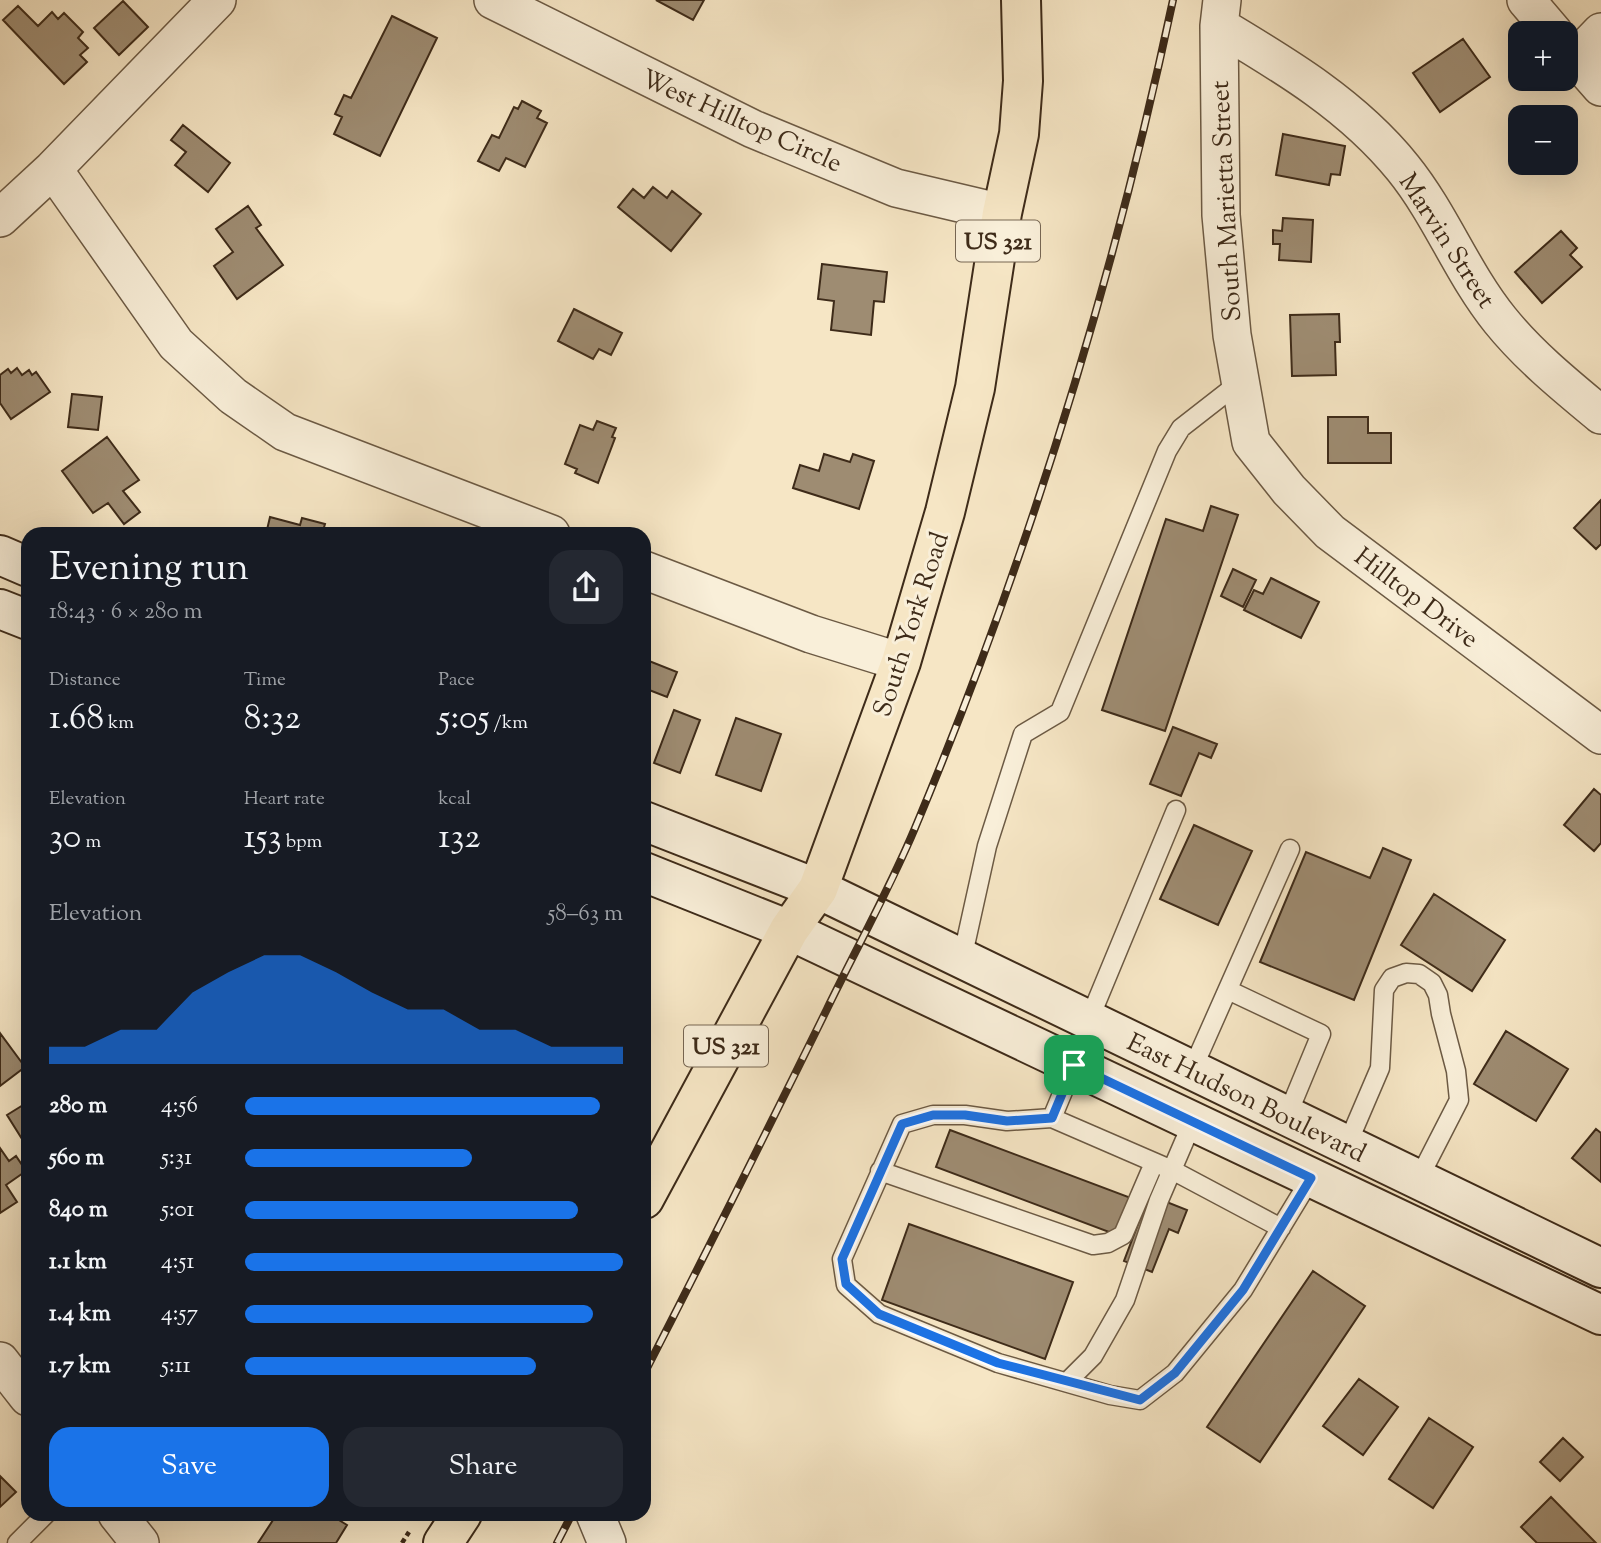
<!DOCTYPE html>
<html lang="en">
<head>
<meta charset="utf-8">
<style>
  :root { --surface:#171b24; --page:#242831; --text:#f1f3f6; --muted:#9ea1a6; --accent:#1a73e8 }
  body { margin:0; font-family:"Sorts Mill Goudy",serif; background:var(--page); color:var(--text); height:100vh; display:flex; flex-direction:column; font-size:26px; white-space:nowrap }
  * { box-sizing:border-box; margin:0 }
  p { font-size:23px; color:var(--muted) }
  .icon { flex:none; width:38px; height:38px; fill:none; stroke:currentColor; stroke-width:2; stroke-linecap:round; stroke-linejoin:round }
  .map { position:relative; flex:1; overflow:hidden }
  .panel { position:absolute; left:21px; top:527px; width:630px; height:994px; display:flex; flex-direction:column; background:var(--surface); border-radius:21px; box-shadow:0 7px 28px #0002 }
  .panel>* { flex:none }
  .tools { position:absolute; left:1508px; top:21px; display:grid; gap:14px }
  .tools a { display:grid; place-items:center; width:70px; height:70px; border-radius:14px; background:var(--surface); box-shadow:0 7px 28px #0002; font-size:35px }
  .pin { position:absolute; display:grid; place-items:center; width:60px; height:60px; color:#fff; margin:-30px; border-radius:14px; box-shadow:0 4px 10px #0006 }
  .round { display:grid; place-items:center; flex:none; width:74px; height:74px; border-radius:21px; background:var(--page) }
  .overview { display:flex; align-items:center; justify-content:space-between; height:119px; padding:0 28px }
  h1 { font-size:38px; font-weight:600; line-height:52px }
  .figures { display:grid; grid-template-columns:repeat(3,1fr); gap:10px; height:119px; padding:7px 28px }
  .figures div { display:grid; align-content:center }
  .figures b { font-size:35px; font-weight:600 }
  .figures small { font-size:19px; font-weight:400 }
  .figures p { font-size:19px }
  .chart { height:196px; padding:14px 28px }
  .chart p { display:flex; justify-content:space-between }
  .chart svg { width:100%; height:126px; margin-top:7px; fill:var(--accent); opacity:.7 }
  .cta { display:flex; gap:14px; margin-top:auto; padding:14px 28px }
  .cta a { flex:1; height:80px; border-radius:21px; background:var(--accent); color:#fff; font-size:28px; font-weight:600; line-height:80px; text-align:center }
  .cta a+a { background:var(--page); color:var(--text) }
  ul { padding:0 28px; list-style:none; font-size:23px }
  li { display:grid; grid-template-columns:112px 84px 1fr; align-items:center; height:52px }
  li i { height:18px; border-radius:9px; background:var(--accent) }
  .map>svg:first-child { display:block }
</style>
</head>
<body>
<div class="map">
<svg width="1601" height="1543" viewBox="0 0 1601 1543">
  <rect width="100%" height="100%" fill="#f6e6c5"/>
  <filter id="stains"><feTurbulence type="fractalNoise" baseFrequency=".00286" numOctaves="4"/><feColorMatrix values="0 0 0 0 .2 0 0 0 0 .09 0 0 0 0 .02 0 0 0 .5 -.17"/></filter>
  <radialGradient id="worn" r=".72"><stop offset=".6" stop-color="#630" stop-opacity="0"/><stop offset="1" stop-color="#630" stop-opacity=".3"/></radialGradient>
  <path fill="#9e8c72" stroke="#3e2b19" stroke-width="2" d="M 656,0 L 704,0 L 693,20 Z
    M 123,1 L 148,27 L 119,55 L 94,28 Z
    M 18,6 L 38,26 L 52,12 L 58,19 L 64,13 L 83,32 L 78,38 L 88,48 L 80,55 L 87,62 L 64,84 L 3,20 Z
    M 392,16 L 437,38 L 380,156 L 334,134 L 342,117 L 335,114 L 344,95 L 351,98 Z
    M 1463,39 L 1490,77 L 1440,112 L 1413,73 Z
    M 522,101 L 541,111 L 537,118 L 547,123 L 525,167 L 506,158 L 499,171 L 478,161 L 492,135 L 499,138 L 514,107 L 518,109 Z
    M 183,125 L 230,163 L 208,192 L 175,165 L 186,152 L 171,140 Z
    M 1283,134 L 1345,146 L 1340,175 L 1331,174 L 1329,185 L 1276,175 Z
    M 653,187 L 667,198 L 672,191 L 701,214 L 671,251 L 618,207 L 633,189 L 644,198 Z
    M 248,206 L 261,225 L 256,228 L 283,265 L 237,299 L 214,266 L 233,252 L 216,229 Z
    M 1283,218 L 1313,220 L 1311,262 L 1279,260 L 1280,244 L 1273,244 L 1273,230 L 1282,231 Z
    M 1561,231 L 1577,248 L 1570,255 L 1582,267 L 1542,303 L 1515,272 Z
    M 822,264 L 887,272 L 884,302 L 874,301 L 871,335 L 831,330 L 834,301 L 818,299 Z
    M 574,309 L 622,333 L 611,355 L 599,349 L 593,359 L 558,341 Z
    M 1339,314 L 1340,342 L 1335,342 L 1336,375 L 1292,376 L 1290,315 Z
    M 17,368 L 22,375 L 29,370 L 32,375 L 36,372 L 50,392 L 11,419 L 0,403 L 0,375 L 8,369 L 11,373 Z
    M 72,394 L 102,397 L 98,430 L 68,427 Z
    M 1328,417 L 1368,417 L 1368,433 L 1391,433 L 1391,463 L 1328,463 Z
    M 597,421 L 616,428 L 612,437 L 615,438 L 598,483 L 575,473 L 577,469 L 565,464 L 580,425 L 593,430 Z
    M 107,437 L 139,480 L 123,491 L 140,512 L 124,524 L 108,503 L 93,513 L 62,471 Z
    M 824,454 L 850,462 L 853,454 L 874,461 L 859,509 L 793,488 L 800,465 L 819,471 Z
    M 1601,500 L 1601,544 L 1596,549 L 1574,528 Z
    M 1211,506 L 1238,515 L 1165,731 L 1102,710 L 1166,519 L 1203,531 Z
    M 270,517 L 300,525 L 302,518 L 325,524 L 322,534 L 266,534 Z
    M 1233,569 L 1256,580 L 1243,607 L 1221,596 Z
    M 1271,578 L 1319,602 L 1301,638 L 1244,610 L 1254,590 L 1263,594 Z
    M 644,659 L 677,672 L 667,697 L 644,688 Z
    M 674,710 L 700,720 L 680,773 L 654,763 Z
    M 736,718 L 781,734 L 761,791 L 716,775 Z
    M 1173,727 L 1217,744 L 1211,758 L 1199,753 L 1181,796 L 1150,784 Z
    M 1594,789 L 1601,795 L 1601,843 L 1594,851 L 1564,825 Z
    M 1194,825 L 1252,851 L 1218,925 L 1160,899 Z
    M 1383,848 L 1411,860 L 1354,1000 L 1260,962 L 1306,852 L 1370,878 Z
    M 1434,894 L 1505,940 L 1472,991 L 1401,945 Z
    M 1506,1031 L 1568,1069 L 1536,1121 L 1474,1084 Z
    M 0,1033 L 25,1067 L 0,1086 Z
    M 28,1102 L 28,1146 L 27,1147 L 7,1115 Z
    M 1596,1129 L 1601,1133 L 1601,1182 L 1572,1158 Z
    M 950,1130 L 1131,1198 L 1117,1235 L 936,1167 Z
    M 0,1148 L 9,1161 L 16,1156 L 26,1171 L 6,1185 L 17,1202 L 0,1213 Z
    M 1149,1195 L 1187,1210 L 1178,1233 L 1169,1229 L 1152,1272 L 1124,1261 Z
    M 909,1224 L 1073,1282 L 1045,1359 L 882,1300 Z
    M 1313,1271 L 1365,1306 L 1260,1462 L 1207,1427 Z
    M 1359,1379 L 1398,1407 L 1363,1455 L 1323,1426 Z
    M 1429,1418 L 1473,1447 L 1433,1508 L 1389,1479 Z
    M 1563,1438 L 1583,1457 L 1560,1481 L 1540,1462 Z
    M 0,1476 L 16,1492 L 0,1507 Z
    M 1551,1497 L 1596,1543 L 1537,1543 L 1521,1527 Z
    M 277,1514 L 329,1514 L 347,1525 L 336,1543 L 258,1543 Z"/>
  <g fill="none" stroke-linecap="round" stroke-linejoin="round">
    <defs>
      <path id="lane" d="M 962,959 L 987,846 L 1023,734 L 1060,712 L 1167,451 L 1181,428 L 1240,382
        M 1228,990 L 1321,1034 L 1287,1116
        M 1089,1020 L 1176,810
        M 1074,1065 L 1052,1118 L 1007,1121 L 965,1115 L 933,1115 L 902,1124 L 842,1259 L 846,1285 L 879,1314 L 998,1363 L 1110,1395 L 1140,1400 L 1175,1373 L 1243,1290 L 1311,1178
        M 1192,1070 L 1290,849
        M 1052,1118 L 1172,1170 L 1281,1228
        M 1347,1145 L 1380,1068 L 1384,990 L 1392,978 L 1406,973 L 1419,974 L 1432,983 L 1438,995 L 1441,1014 L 1456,1071 L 1459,1100 L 1418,1180
        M 880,1171 L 1093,1245 L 1108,1243 L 1123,1235 L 1154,1163
        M 1067,1382 L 1093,1356 L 1125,1300 L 1159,1200 L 1193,1121
        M 17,1543 L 46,1514"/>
      <path id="street" d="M 493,0 L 753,129 L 896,188 L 1002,213
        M 1222,0 L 1219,26 L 1221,215 L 1232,335 L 1251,442 L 1289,490 L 1330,532 L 1601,735
        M 1526,0 L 1554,33
        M 1219,26 C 1286,66 1353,106 1403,168 C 1441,215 1462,273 1500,320 C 1529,356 1566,386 1601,415
        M 1566,47 L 1601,87
        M 1576,58 L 1601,32
        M 53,169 L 176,344 L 233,396 L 285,432 L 551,534
        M 0,218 L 53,169 L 217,0
        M 644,570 L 811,634 L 901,662
        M 0,1361 L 28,1397
        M 117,1514 L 140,1543
        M 595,1514 L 607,1543"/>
      <path id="secondary" d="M 0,555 L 28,567
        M 0,609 L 28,620
        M 644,821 L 818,889 L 1601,1268
        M 644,872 L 789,930 L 1601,1315"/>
      <path id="primary" d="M 644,1199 L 789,930 L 818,889 L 901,662 L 945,512 L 975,388 L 1002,213 L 1019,134 L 1023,81 L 1021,0
        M 443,1543 L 462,1514"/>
    </defs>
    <use href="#lane" stroke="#6c5a44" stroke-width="21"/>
    <use href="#street" stroke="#6c5a44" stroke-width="40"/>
    <use href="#secondary" stroke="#3e2b19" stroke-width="42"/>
    <use href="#primary" stroke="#3e2b19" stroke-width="42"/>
    <path stroke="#3e2b19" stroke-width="4.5" stroke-dasharray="5 3.5" stroke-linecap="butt" d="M 402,1543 L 409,1532"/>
    <use href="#lane" stroke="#f9efd9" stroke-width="18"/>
    <use href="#street" stroke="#f9efd9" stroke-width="37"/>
    <use href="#secondary" stroke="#f9efd9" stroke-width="38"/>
    <use href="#primary" stroke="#f6e6c5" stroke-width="38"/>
    <defs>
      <path id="rail" d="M 644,1374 C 706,1253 767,1131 827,1009 C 856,949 889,890 915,828 C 1027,561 1113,283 1173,0
        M 557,1543 L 572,1514"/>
    </defs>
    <use href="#rail" stroke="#3e2b19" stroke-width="8"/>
    <use href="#rail" stroke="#f9efd9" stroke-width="5" stroke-dasharray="16" stroke-linecap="butt"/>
  </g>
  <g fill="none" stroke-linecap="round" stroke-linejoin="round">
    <defs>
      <path id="route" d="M 1074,1065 L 1311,1178 L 1243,1290 L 1175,1373 L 1140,1400 L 998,1363 L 879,1314 L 846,1284 L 842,1259 L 902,1124 L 933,1115 L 965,1115 L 1007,1121 L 1052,1118 Z"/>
    </defs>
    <use href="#route" stroke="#fff" stroke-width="14"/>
    <use href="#route" stroke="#1a73e8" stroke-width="9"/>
  </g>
  <g text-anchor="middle" stroke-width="6" stroke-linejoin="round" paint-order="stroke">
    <g fill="#f9efd9" stroke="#766653" stroke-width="2">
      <rect x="956" y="220.5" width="84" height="41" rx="5"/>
      <rect x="684" y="1025.5" width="84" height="41" rx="5"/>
    </g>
    <g font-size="24" font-weight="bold" fill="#3e2b19">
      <text x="998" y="249">US 321</text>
      <text x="726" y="1054">US 321</text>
    </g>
    <g font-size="26" fill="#3e2b19" stroke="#f9efd9">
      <text transform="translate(742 120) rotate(24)" y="9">West Hilltop Circle</text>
      <text transform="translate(1225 201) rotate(-93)" y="9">South Marietta Street</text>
      <text transform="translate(1448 240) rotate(57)" y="9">Marvin Street</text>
      <text transform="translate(1417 597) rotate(37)" y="9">Hilltop Drive</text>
      <text transform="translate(910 624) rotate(-72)" y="9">South York Road</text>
      <text transform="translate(1247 1097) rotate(26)" y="9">East Hudson Boulevard</text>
    </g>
  </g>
  <rect width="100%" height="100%" filter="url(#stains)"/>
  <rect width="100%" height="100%" fill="url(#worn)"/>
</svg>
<div class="tools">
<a>+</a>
<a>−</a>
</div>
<div class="pin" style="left:1074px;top:1065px;background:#1e9e55"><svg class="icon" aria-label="arrive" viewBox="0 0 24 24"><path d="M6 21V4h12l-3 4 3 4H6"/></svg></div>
<section class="panel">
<div class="overview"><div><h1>Evening run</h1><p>18:43 · 6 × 280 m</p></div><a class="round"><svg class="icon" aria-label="share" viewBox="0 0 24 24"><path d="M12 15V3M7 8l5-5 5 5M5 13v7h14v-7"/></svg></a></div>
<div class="figures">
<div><p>Distance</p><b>1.68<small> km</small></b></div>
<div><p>Time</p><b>8:32</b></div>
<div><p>Pace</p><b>5:05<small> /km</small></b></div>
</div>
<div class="figures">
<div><p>Elevation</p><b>30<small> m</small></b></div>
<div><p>Heart rate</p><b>153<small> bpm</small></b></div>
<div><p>kcal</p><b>132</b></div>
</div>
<div class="chart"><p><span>Elevation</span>58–63 m</p>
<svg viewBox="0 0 160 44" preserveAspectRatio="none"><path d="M0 44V38L10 38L20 32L30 32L40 19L50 12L60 6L70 6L80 12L90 19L100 25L110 25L120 32L130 32L140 38L150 38L160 38V44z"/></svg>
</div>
<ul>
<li><b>280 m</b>4:56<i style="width:94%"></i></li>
<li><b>560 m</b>5:31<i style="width:60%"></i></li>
<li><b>840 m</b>5:01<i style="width:88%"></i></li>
<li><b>1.1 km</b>4:51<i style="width:100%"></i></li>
<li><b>1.4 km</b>4:57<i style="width:92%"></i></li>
<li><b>1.7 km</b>5:11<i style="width:77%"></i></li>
</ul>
<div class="cta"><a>Save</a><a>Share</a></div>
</section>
</div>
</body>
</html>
